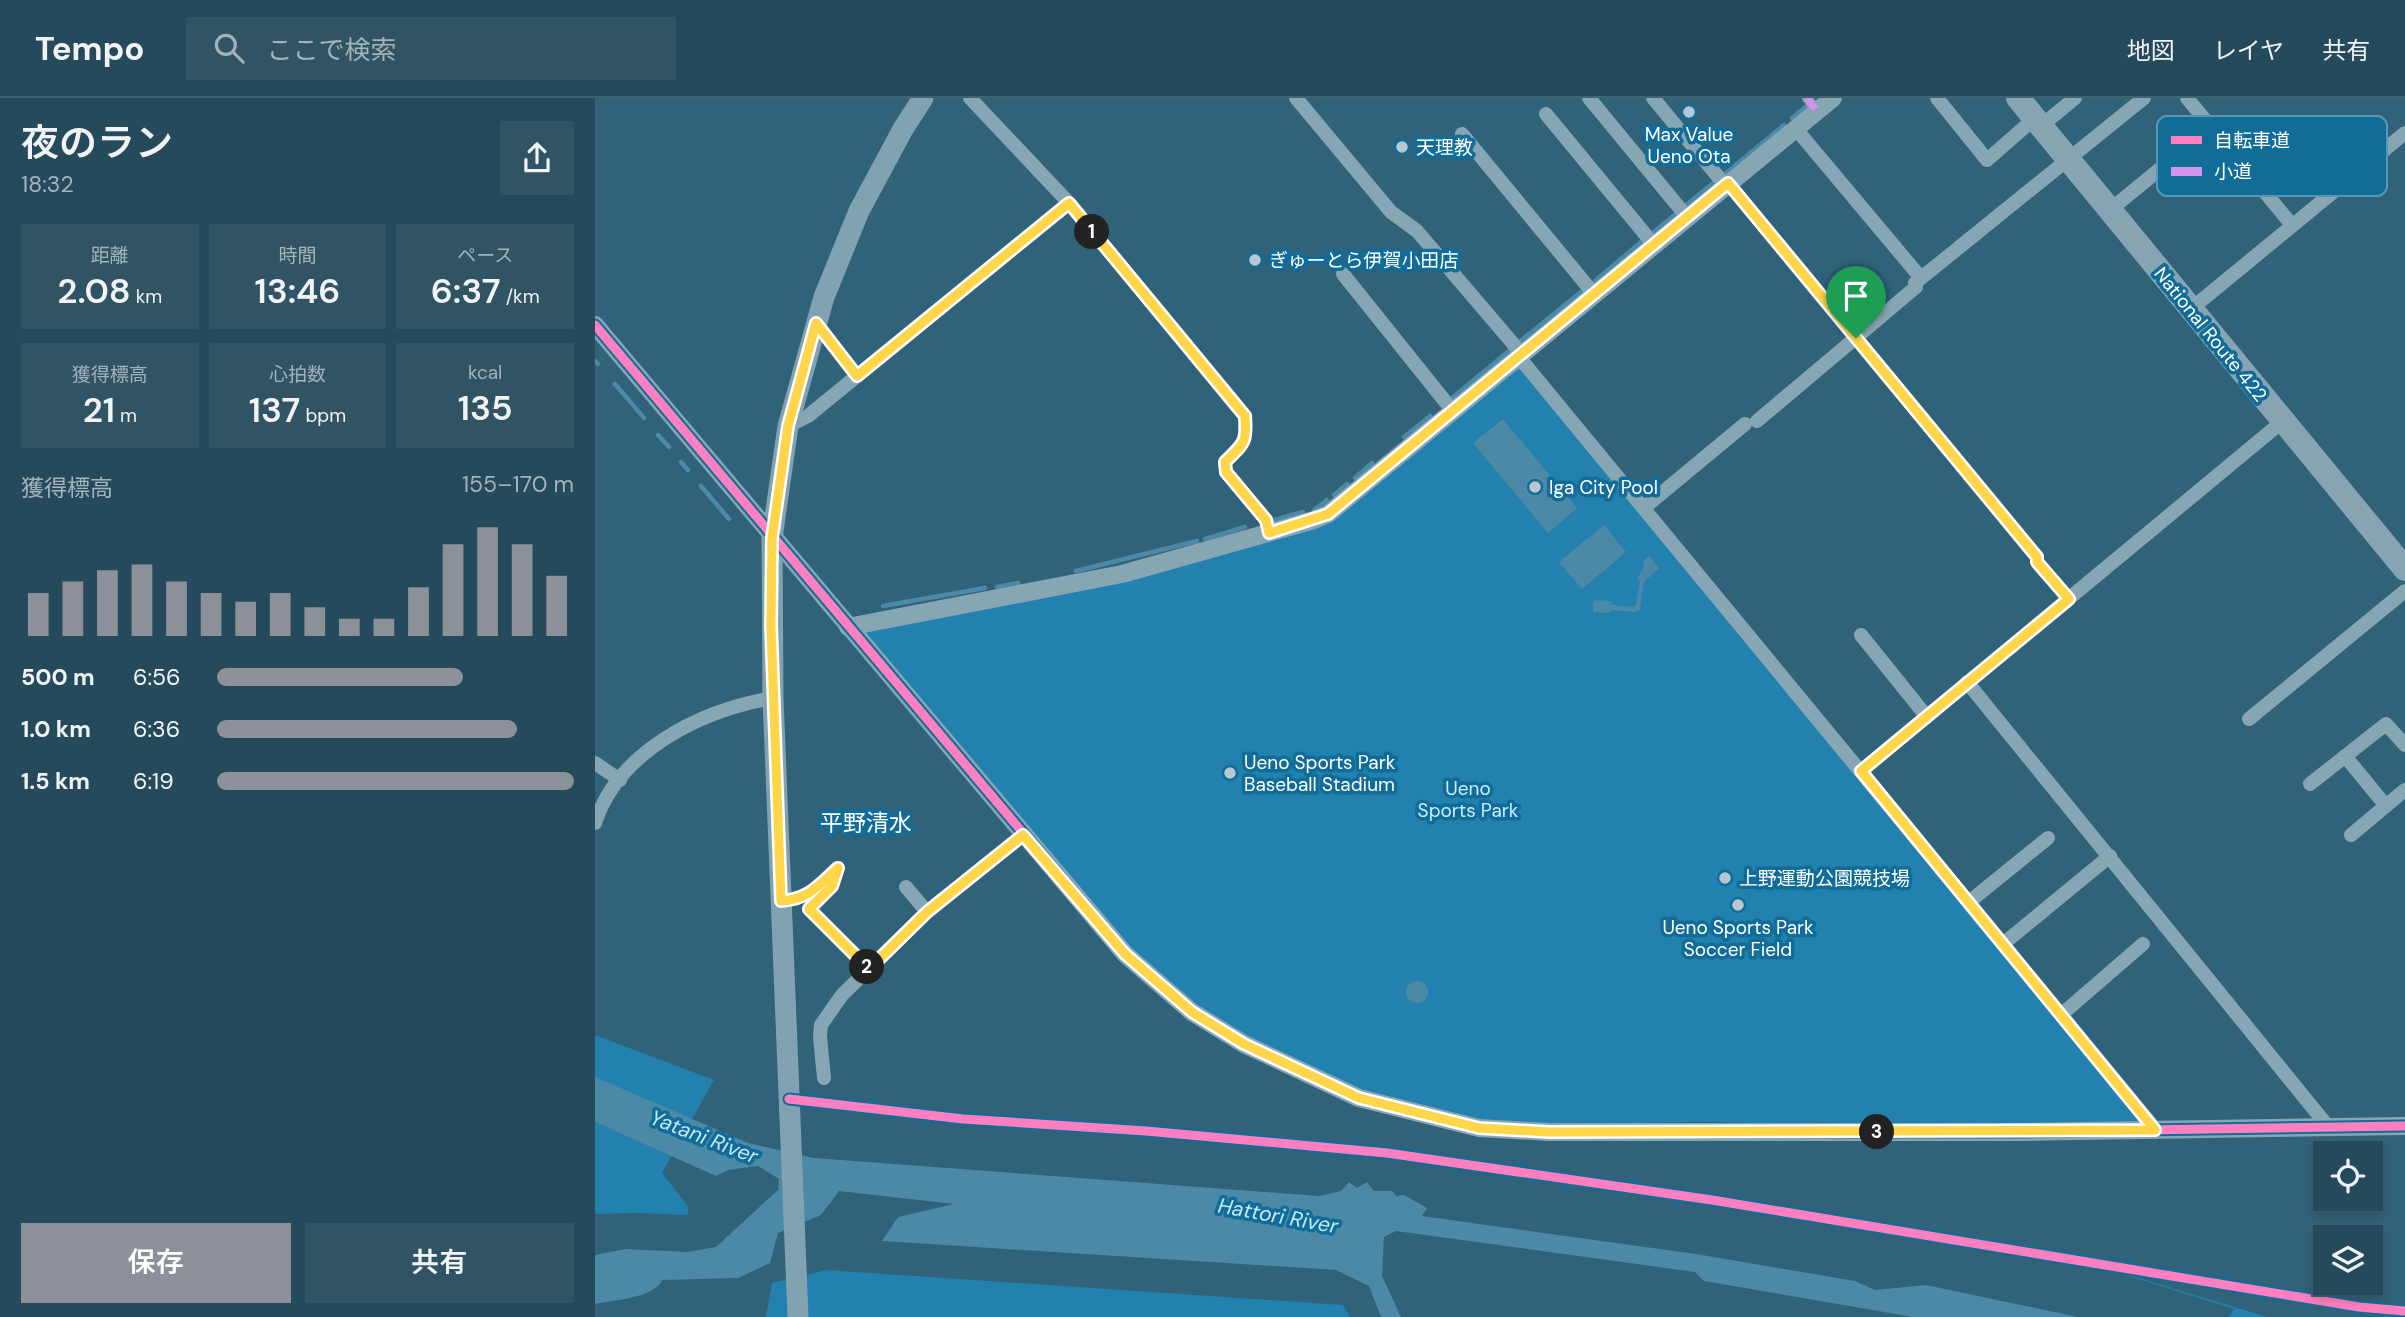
<!DOCTYPE html>
<html lang="ja">
<head>
<meta charset="utf-8">
<style>
  :root { --surface:#244a5b; --page:#305464; --text:#f1f3f6; --muted:#a3b3bb; --line:#416271; --accent:#8c9099 }
  body { margin:0; font-family:"DM Sans","Noto Sans JP",sans-serif; background:var(--page); color:var(--text); height:100vh; display:flex; flex-direction:column; font-size:26px; white-space:nowrap }
  * { box-sizing:border-box; margin:0 }
  p { font-size:23px; color:var(--muted) }
  .icon { flex:none; width:38px; height:38px; fill:none; stroke:currentColor; stroke-width:2; stroke-linecap:round; stroke-linejoin:round }
  .map { position:relative; flex:1; overflow:hidden }
  .sheet { display:flex; flex-direction:column; background:var(--surface); width:595px }
  .sheet>* { flex:none }
  .tools { position:absolute; left:1718px; top:1043px; display:grid; gap:14px }
  .tools a { display:grid; place-items:center; width:70px; height:70px; border-radius:0px; background:var(--surface); box-shadow:0 4px 10px #0003,0 0 0 2px var(--line); font-size:35px }
  .pin { position:absolute; display:grid; place-items:center; width:60px; height:60px; color:#fff; margin:-72px -30px; border-radius:50% 50% 50% 0; rotate:-45deg; box-shadow:0 0 7px #0007 }
  .pin .icon { rotate:45deg }
  .km { position:absolute; width:35px; height:35px; margin:-18px; border-radius:50%; background:#222; color:#fff; font-size:19px; line-height:35px; text-align:center }
  .round { display:grid; place-items:center; flex:none; width:74px; height:74px; border-radius:0px; background:var(--page) }
  .head { display:flex; align-items:center; justify-content:space-between; height:119px; padding:0 21px }
  h1 { font-size:38px; font-weight:600; line-height:52px }
  .figures { display:grid; grid-template-columns:repeat(3,1fr); gap:10px; height:119px; padding:7px 21px }
  .figures div { display:grid; align-content:center; border-radius:0px; background:var(--page); text-align:center }
  .figures b { font-size:35px; font-weight:600 }
  .figures small { font-size:19px; font-weight:400 }
  .figures p { font-size:19px }
  .chart { height:196px; padding:14px 21px }
  .chart p { display:flex; justify-content:space-between }
  .chart svg { width:100%; height:126px; margin-top:7px; stroke:var(--accent); stroke-width:6 }
  .cta { display:flex; gap:14px; margin-top:auto; padding:14px 21px }
  .cta a { flex:1; height:80px; border-radius:0px; background:var(--accent); color:#fff; font-size:28px; font-weight:600; line-height:80px; text-align:center }
  .cta a+a { background:var(--page); color:var(--text) }
  ul { padding:0 21px; list-style:none; font-size:23px }
  li { display:grid; grid-template-columns:112px 84px 1fr; align-items:center; height:52px }
  li i { height:18px; border-radius:9px; background:var(--accent) }
  header { display:flex; align-items:center; gap:42px; box-sizing:border-box; height:98px; padding:0 35px; background:var(--surface); border-bottom:2px solid var(--line) }
  header strong { font-size:33px }
  nav { display:flex; gap:38px; margin-inline-start:auto; font-size:24px }
  .search { width:490px; height:63px; background:var(--page); display:flex; align-items:center; gap:18px; box-sizing:border-box; padding:0 24px; border-radius:0px; color:var(--muted); font-size:26px }
  main { display:flex; flex:1; min-height:0 }
  .map>svg:first-child { display:block }
</style>
</head>
<body>
<header>
<strong>Tempo</strong>
<div class="search"><svg class="icon" aria-label="search" viewBox="0 0 24 24"><circle cx="10" cy="10" r="6"/><path d="M15 15l6 6"/></svg>ここで検索</div>
<nav><a>地図</a><a>レイヤ</a><a>共有</a></nav>
</header>
<main>
<section class="sheet">
<div class="head"><div><h1>夜のラン</h1><p>18:32</p></div><a class="round"><svg class="icon" aria-label="share" viewBox="0 0 24 24"><path d="M12 15V3M7 8l5-5 5 5M5 13v7h14v-7"/></svg></a></div>
<div class="figures">
<div><p>距離</p><b>2.08<small> km</small></b></div>
<div><p>時間</p><b>13:46</b></div>
<div><p>ペース</p><b>6:37<small> /km</small></b></div>
</div>
<div class="figures">
<div><p>獲得標高</p><b>21<small> m</small></b></div>
<div><p>心拍数</p><b>137<small> bpm</small></b></div>
<div><p>kcal</p><b>135</b></div>
</div>
<div class="chart"><p><span>獲得標高</span>155–170 m</p>
<svg viewBox="0 0 160 44" preserveAspectRatio="none"><path d="M5 44V29M15 44V25M25 44V21M35 44V19M45 44V25M55 44V29M65 44V32M75 44V29M85 44V34M95 44V38M105 44V38M115 44V27M125 44V12M135 44V6M145 44V12M155 44V23"/></svg>
</div>
<ul>
<li><b>500 m</b>6:56<i style="width:69%"></i></li>
<li><b>1.0 km</b>6:36<i style="width:84%"></i></li>
<li><b>1.5 km</b>6:19<i style="width:100%"></i></li>
</ul>
<div class="cta"><a>保存</a><a>共有</a></div>
</section>
<div class="map">
<svg width="1810" height="1219" viewBox="0 0 1810 1219">
  <rect width="100%" height="100%" fill="#306279"/>
  <path fill="#2281ae" d="M 922,268 L 1264,675 L 1544,1024 L 1242,1027 L 1117,1024 L 883,1027 L 764,998 L 650,944 L 531,855 L 256,529 L 720,424 Z
    M 0,937 L 119,982 L 67,1075 L 93,1108 L 93,1117 L 41,1115 L 0,1116 Z
    M 1452,1152 L 1672,1219 L 1634,1219 L 1639,1211 Z
    M 231,1172 L 748,1207 L 755,1219 L 171,1219 L 177,1185 Z"/>
  <path fill="#4b89a7" d="M 908,321 L 982,410 L 953,435 L 878,345 Z
    M 1009,427 L 1031,454 L 987,491 L 964,464 Z
    M 1054,458 L 1064,470 L 1049,484 L 1045,512 L 1040,514 L 1017,512 L 1013,515 L 998,514 L 998,504 L 1001,502 L 1016,503 L 1018,507 L 1038,509 L 1041,507 L 1045,484 L 1042,480 L 1048,472 L 1048,464 Z
    M811 894a11 11 0 1 1 22 0a11 11 0 1 1-22 0Z
    M 0,979 L 153,1045 L 219,1060 L 724,1098 L 746,1093 L 754,1084 L 762,1090 L 772,1084 L 779,1093 L 797,1093 L 801,1098 L 809,1097 L 832,1110 L 827,1118 L 1101,1156 L 1260,1183 L 1280,1192 L 1331,1187 L 1483,1219 L 1318,1219 L 1109,1183 L 1100,1174 L 801,1133 L 789,1139 L 787,1178 L 806,1219 L 786,1219 L 774,1188 L 741,1172 L 287,1143 L 303,1119 L 359,1106 L 244,1093 L 226,1117 L 183,1135 L 175,1165 L 143,1180 L 67,1182 C 60,1200 18,1202 0,1206 L 0,1157 L 31,1151 L 92,1154 L 121,1149 L 183,1092 L 184,1081 L 163,1068 L 133,1072 L 121,1078 L 0,1024 Z"/>
  <g fill="none" stroke-linecap="round" stroke-linejoin="round">
    <path stroke="#4b89a7" stroke-width="4.5" d="M 1197,20 L 1212,8
      M 1130,76 L 1189,27
      M 1091,107 L 1122,82
      M 1059,134 L 1083,114
      M 1000,183 L 1046,144
      M 923,245 L 987,193
      M 0,263 L 3,266
      M 20,286 L 49,320
      M 857,300 L 915,252
      M 63,337 L 74,349
      M 809,339 L 835,318
      M 86,364 L 93,372
      M 760,380 L 777,365
      M 106,388 L 134,421
      M 739,397 L 752,386
      M 719,412 L 732,402
      M 675,423 L 708,414
      M 610,441 L 650,429
      M 481,473 L 602,443
      M 402,489 L 423,485
      M 288,508 L 390,490"/>
    <path stroke="#87a6b4" stroke-width="10" d="M 1212,0 L 1222,13"/>
    <path stroke="#87a6b4" stroke-width="14" d="M 375,0 L 474,105 L 650,318 C 652,344 648,346 630,364 L 631,374 L 671,422 L 674,435
      M 701,0 L 796,114 L 822,133 L 926,255
      M 994,0 L 1092,119
      M 1058,0 L 1130,87
      M 1342,0 L 1392,62 L 1440,20
      M 1592,0 L 1697,127
      M 951,16 L 1059,147
      M 1446,28 L 1480,0
      M 1201,31 L 1326,180
      M 867,36 L 999,196
      M 1133,85 L 1442,459 L 1442,464 L 1474,501
      M 1515,112 L 1616,29
      M 748,176 L 857,312
      M 1596,211 L 1810,35
      M 221,225 L 262,278
      M 923,258 L 1561,1032
      M 1162,323 L 1321,189 L 1320,185 L 1549,0
      M 193,328 L 213,318 L 474,105
      M 1050,409 L 1150,326
      M 1266,537 L 1332,619
      M 1372,584 L 1735,1031
      M 1654,621 L 1810,493
      M 1750,658 L 1791,708
      M 0,665 L 25,682
      M 1266,673 L 1688,323
      M 1715,686 L 1791,626 L 1810,647
      M 0,725 C 24,652 107,612 178,600
      M 1756,737 L 1810,692
      M 311,789 L 332,814
      M 186,803 C 214,801 223,788 242,770 L 237,788 L 214,811 L 274,871
      M 1374,804 L 1453,740
      M 1408,846 L 1515,758
      M 1467,916 L 1548,846
      M 229,980 L 225,939 L 226,927 L 247,897 L 332,814 L 428,737"/>
    <path stroke="#87a6b4" stroke-width="18" d="M 0,227 L 530,856 L 597,914 L 649,946 L 764,1000 L 884,1030 L 954,1034 L 1429,1034 L 1810,1028
      M 253,529 L 527,476 L 719,422 L 733,416 L 1238,0"/>
    <path stroke="#81a2b0" stroke-width="21" d="M 203,1219 L 178,600 L 177,440 L 193,328 L 229,199 L 264,113 L 308,31 L 328,0"/>
    <path stroke="#86a4b2" stroke-width="24" d="M 1423,0 L 1810,471"/>
    <path stroke="#d193ec" stroke-width="7" stroke-dasharray="14 7" stroke-linecap="butt" d="M 1212,0 L 1222,13"/>
    <defs>
      <path id="cycleway" d="M 0,227 L 530,856 L 597,914 L 649,946 L 764,1000 L 884,1030 L 954,1034 L 1429,1034 L 1810,1028
        M 194,1001 L 368,1021 L 551,1033 L 792,1055 L 1117,1102 L 1764,1209 L 1810,1213"/>
    </defs>
    <use href="#cycleway" stroke="#116c98" stroke-width="13"/>
    <use href="#cycleway" stroke="#ff80c0" stroke-width="9"/>
  </g>
  <g fill="none" stroke-linecap="round" stroke-linejoin="round">
    <defs>
      <path id="route" d="M 1133,85 L 1442,459 L 1442,464 L 1474,501 L 1266,673 L 1560,1032 L 954,1034 L 884,1030 L 764,1000 L 649,946 L 597,914 L 530,856 L 428,737 L 332,814 L 274,871 L 214,811 L 237,788 L 243,770 C 223,788 214,801 186,803 L 176,528 L 177,440 L 193,328 L 221,225 L 262,278 L 474,105 L 650,318 C 652,346 649,345 630,364 L 631,374 L 671,422 L 674,435 L 733,416 Z"/>
    </defs>
    <use href="#route" stroke="#fff" stroke-width="14"/>
    <use href="#route" stroke="#ffd54a" stroke-width="9"/>
  </g>
  <g fill="#b7c8d0" stroke="#116c98" stroke-width="2.5">
    <circle cx="1094" cy="14" r="7"/>
    <circle cx="807" cy="49" r="7"/>
    <circle cx="660" cy="162" r="7"/>
    <circle cx="940" cy="389" r="7"/>
    <circle cx="635" cy="675" r="7"/>
    <circle cx="1130" cy="780" r="7"/>
    <circle cx="1143" cy="807" r="7"/>
  </g>
  <g text-anchor="middle" stroke-width="7" stroke-linejoin="round" paint-order="stroke">
    <g font-size="19" fill="#fff" stroke="#116c98" text-anchor="start">
      <text x="1094" y="43" text-anchor="middle">Max Value<tspan x="1094" dy="22">Ueno Ota</tspan></text>
      <text x="821" y="56">天理教</text>
      <text x="674" y="169">ぎゅーとら伊賀小田店</text>
      <text x="954" y="396">Iga City Pool</text>
      <text x="649" y="671">Ueno Sports Park<tspan x="649" dy="22">Baseball Stadium</tspan></text>
      <text x="1144" y="787">上野運動公園競技場</text>
      <text x="1143" y="836" text-anchor="middle">Ueno Sports Park<tspan x="1143" dy="22">Soccer Field</tspan></text>
    </g>
    <g font-size="19" fill="#fff" stroke="#116c98">
      <text transform="translate(1616 236) rotate(51)" y="7">National Route 422</text>
    </g>
    <g font-size="19" fill="#cbeefe" stroke="#116c98">
      <text x="873" y="697">Ueno<tspan x="873" dy="22">Sports Park</tspan></text>
    </g>
    <g font-size="21" font-style="italic" fill="#c3eafb" stroke="#116c98">
      <text transform="translate(109 1039) rotate(21)" y="7">Yatani River</text>
      <text transform="translate(683 1118) rotate(10)" y="7">Hattori River</text>
    </g>
    <g font-size="23" fill="#fff" stroke="#116c98">
      <text x="271" y="733">平野清水</text>
    </g>
  </g>
  <rect x="1562" y="18" width="230" height="80" rx="10" fill="#116c98" stroke="#5898b7" stroke-width="2"/>
  <rect x="1576" y="38" width="31" height="8" fill="#ff80c0"/>
  <rect x="1576" y="69" width="31" height="9" fill="#d193ec"/>
  <g font-size="19" fill="#fff">
    <text x="1619" y="49">自転車道</text>
    <text x="1619" y="80">小道</text>
  </g>
</svg>
<div class="tools">
<a><svg class="icon" aria-label="locate" viewBox="0 0 24 24"><circle cx="12" cy="12" r="6"/><path d="M12 2v4M12 18v4M2 12h4M18 12h4"/></svg></a>
<a><svg class="icon" aria-label="layers" viewBox="0 0 24 24"><path d="M12 4l9 5-9 5-9-5zM3 14l9 5 9-5"/></svg></a>
</div>
<div class="pin" style="left:1261px;top:240px;background:#1e9e55"><svg class="icon" aria-label="arrive" viewBox="0 0 24 24"><path d="M6 21V4h12l-3 4 3 4H6"/></svg></div>
<b class="km" style="left:497px;top:134px">1</b>
<b class="km" style="left:272px;top:869px">2</b>
<b class="km" style="left:1282px;top:1034px">3</b>
</div>
</main>
</body>
</html>
